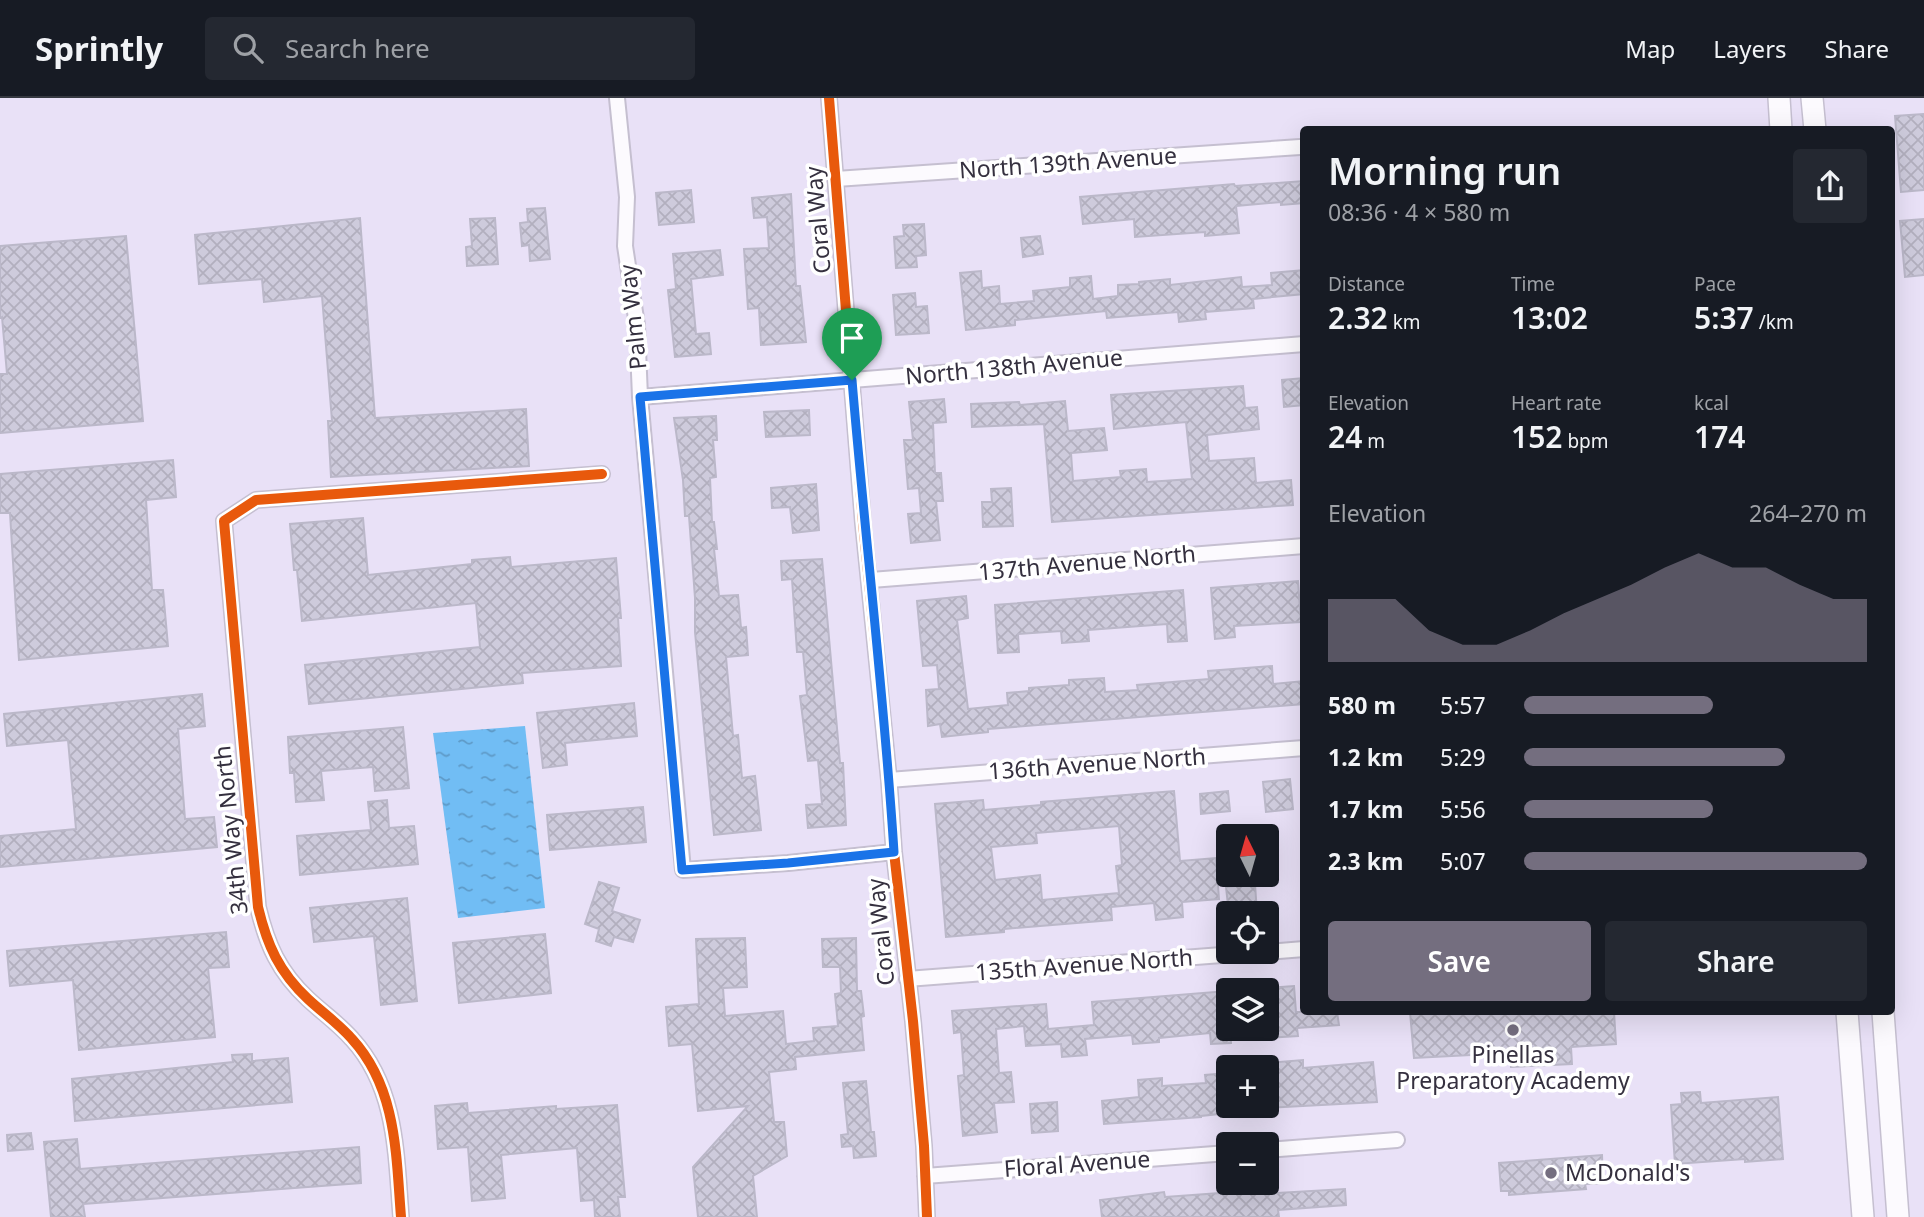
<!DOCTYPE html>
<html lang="en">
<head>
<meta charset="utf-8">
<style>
  :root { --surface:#171b24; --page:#242831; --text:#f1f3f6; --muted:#9ea1a6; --line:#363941; --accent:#746e7f }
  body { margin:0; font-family:"Noto Sans",sans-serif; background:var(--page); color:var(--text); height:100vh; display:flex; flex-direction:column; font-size:26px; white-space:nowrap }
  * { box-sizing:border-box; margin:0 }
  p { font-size:23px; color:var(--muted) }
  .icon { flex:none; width:38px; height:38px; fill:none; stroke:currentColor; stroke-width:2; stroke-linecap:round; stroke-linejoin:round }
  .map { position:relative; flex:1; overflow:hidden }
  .panel { position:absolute; left:1300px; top:28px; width:595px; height:889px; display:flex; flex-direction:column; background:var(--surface); border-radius:7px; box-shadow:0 7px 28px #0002 }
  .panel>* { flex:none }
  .needle { width:46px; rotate:355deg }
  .tools { position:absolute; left:1216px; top:726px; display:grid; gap:14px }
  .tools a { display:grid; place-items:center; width:63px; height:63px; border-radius:7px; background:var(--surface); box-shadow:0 7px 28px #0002; font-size:35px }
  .pin { position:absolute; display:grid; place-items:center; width:60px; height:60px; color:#fff; margin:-72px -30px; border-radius:50% 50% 50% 0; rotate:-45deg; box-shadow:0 0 7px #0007 }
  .pin .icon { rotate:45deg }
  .round { display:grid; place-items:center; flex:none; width:74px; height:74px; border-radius:7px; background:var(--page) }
  .summary { display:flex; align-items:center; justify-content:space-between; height:119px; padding:0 28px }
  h1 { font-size:38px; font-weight:600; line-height:52px }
  .figures { display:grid; grid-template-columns:repeat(3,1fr); gap:10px; height:119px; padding:7px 28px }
  .figures div { display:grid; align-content:center }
  .figures b { font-size:30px; font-weight:600 }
  .figures small { font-size:19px; font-weight:400 }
  .figures p { font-size:19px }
  .chart { height:196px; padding:14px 28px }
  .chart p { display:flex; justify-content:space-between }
  .chart svg { width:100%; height:126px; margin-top:7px; fill:var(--accent); opacity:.7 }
  .cta { display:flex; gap:14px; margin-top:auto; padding:14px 28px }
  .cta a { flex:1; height:80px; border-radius:7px; background:var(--accent); color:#fff; font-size:28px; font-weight:600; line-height:80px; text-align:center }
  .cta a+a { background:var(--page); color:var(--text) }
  ul { padding:0 28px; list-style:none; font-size:23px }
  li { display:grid; grid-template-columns:112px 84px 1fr; align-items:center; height:52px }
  li i { height:18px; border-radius:9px; background:var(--accent) }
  header { display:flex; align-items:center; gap:42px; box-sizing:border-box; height:98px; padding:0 35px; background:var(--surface); border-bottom:2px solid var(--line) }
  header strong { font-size:33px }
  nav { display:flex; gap:38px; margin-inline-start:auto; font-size:24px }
  .search { width:490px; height:63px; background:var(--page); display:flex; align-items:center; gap:18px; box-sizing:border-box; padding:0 24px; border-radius:7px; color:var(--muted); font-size:26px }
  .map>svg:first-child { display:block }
</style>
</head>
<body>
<header>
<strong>Sprintly</strong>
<div class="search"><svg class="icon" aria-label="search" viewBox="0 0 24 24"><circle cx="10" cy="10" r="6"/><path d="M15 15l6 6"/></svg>Search here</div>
<nav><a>Map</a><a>Layers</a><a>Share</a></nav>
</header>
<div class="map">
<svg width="1924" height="1119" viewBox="0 0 1924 1119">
  <defs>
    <pattern id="water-ripples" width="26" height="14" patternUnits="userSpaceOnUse" patternTransform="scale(1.75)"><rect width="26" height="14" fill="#71bdf4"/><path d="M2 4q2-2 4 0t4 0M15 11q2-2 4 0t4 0" fill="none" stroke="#5e9ac7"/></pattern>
    <pattern id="building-cross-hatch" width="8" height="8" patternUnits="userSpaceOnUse" patternTransform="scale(1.75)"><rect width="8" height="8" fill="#cecbdc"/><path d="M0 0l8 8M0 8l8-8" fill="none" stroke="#b2afbe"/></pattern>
  </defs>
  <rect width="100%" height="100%" fill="#e9e1f7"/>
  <path fill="url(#water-ripples)" d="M 525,628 L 545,810 L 458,820 L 433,635 Z"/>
  <path fill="url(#building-cross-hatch)" stroke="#bbb8c9" stroke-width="2" fill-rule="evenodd" d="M 1924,16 L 1924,92 L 1901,94 L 1895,18 Z
    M 1304,83 L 1304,105 L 1281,107 L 1281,104 L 1236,108 L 1239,135 L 1205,138 L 1205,134 L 1135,139 L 1134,121 L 1083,126 L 1080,99 L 1234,86 L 1235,88 Z
    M 691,92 L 694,124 L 659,127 L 656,95 Z
    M 791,96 L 796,188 L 800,188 L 806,244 L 761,247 L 759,210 L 748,211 L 744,151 L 769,150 L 767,119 L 754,120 L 752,100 Z
    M 545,110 L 550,161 L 530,163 L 529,147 L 522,148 L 520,125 L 528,124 L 527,111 Z
    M 360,120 L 375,320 L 526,311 L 529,368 L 331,379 L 328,323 L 332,323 L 322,198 L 264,204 L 262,181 L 199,186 L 195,137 Z
    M 495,120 L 498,166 L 467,168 L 466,149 L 472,148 L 470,121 Z
    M 1924,121 L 1924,177 L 1905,179 L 1900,123 Z
    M 924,126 L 926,157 L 916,158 L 917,169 L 896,170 L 894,139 L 904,138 L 903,127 Z
    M 126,138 L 143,323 L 0,335 L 0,276 L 7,276 L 2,219 L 0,220 L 0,148 Z
    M 1040,138 L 1043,156 L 1023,159 L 1021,140 Z
    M 720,152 L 723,177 L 691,181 L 696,236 L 709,235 L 711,256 L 675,259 L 668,192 L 676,191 L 673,156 Z
    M 1304,172 L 1304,196 L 1253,201 L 1254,210 L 1205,214 L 1206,221 L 1179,224 L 1178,214 L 1107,220 L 1106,213 L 1015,222 L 1015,227 L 966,232 L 960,175 L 981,173 L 982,190 L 999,188 L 1000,206 L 1034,203 L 1033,193 L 1070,189 L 1070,180 L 1091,178 L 1093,201 L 1118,198 L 1118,187 L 1139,186 L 1139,184 L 1170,181 L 1170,187 L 1241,179 L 1242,189 L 1272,187 L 1271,175 Z
    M 915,195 L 916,209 L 927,208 L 929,235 L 896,237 L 893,197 Z
    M 1304,280 L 1304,307 L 1284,309 L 1282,282 Z
    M 1243,288 L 1245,310 L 1257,309 L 1259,331 L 1207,337 L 1209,363 L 1254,360 L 1256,385 L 1291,382 L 1293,407 L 1052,424 L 1044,326 L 972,329 L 971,306 L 1019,304 L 1020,307 L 1065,303 L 1068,333 L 1104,330 L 1107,352 L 1071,355 L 1073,383 L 1121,379 L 1120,373 L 1146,371 L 1147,384 L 1192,381 L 1186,324 L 1114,331 L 1111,297 Z
    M 944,301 L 946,324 L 933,325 L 935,375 L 941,375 L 943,403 L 936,403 L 940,442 L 911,445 L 908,416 L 921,415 L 919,390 L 908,391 L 904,342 L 913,342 L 909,304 Z
    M 809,312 L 810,337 L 766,339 L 764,314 Z
    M 716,318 L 717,342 L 713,342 L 716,379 L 710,380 L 712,424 L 714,424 L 717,451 L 714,451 L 719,498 L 738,497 L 741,530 L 746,529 L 748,557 L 726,559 L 733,638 L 738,637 L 742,680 L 755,678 L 761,732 L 714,737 L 695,534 L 695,500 L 689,418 L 685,418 L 683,382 L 674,320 Z
    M 173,362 L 176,399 L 146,402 L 152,492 L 163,492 L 168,548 L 19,562 L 10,415 L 0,415 L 0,376 Z
    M 816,386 L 819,432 L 793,435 L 790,409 L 772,410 L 771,390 Z
    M 1011,390 L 1013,428 L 983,429 L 982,404 L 992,404 L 991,391 Z
    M 363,420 L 368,477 L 472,466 L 472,462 L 510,459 L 511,469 L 616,460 L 621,520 L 618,520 L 621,568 L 522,575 L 523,585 L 309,606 L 305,567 L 480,549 L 476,505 L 302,523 L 297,472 L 294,472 L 290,426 Z
    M 822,461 L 837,630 L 840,665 L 843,665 L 846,727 L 808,730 L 806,707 L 822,706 L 818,662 L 808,663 L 800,598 L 807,597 L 803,554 L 797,554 L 792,481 L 782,482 L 781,463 Z
    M 1298,483 L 1301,524 L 1234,528 L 1235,539 L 1215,541 L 1211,490 Z
    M 1183,492 L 1187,543 L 1168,544 L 1167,526 L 1088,532 L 1089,543 L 1062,545 L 1061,533 L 1018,536 L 1019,554 L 998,555 L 995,507 Z
    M 966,498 L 968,520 L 957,522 L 968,611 L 1008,607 L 1007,595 L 1029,593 L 1029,590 L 1069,587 L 1069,582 L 1104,580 L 1105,594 L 1138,592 L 1137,587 L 1209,581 L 1208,573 L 1272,568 L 1273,586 L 1304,583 L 1304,606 L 988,631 L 988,634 L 942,639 L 940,626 L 928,628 L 926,592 L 939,591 L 937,567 L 923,568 L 917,503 Z
    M 202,596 L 205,628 L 178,631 L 185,721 L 214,719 L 217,749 L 0,769 L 0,738 L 76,731 L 68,642 L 7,648 L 4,616 Z
    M 634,605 L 637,638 L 565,645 L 567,667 L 543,670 L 537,615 Z
    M 403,629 L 409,690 L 375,693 L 373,669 L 321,673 L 324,702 L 296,704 L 294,675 L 290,675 L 288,639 Z
    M 1290,681 L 1293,711 L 1266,714 L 1263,684 Z
    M 1174,693 L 1180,763 L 1216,760 L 1219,801 L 1182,804 L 1183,819 L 1156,822 L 1154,805 L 1111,809 L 1112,822 L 1004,831 L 1004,834 L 946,839 L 935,706 L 983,702 L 984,712 L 1041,707 L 1041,704 ZM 1119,728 L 1122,767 L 1116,768 L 1119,795 L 1042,802 L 1040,777 L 995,782 L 991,749 L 1037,745 L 1036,735 Z
    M 1228,693 L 1230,713 L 1201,716 L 1200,696 Z
    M 387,702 L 389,730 L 414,728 L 418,766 L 300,777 L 297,738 L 371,732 L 368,704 Z
    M 643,709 L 646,744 L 550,752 L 547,717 Z
    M 599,784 L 619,790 L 612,813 L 640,822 L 633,844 L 614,839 L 611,848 L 596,843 L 599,831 L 585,826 Z
    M 1255,786 L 1257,815 L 1229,816 L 1226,789 Z
    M 407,800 L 417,903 L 381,907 L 374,838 L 314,844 L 310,810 Z
    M 226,834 L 229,869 L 208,870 L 215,939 L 79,952 L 73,882 L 10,888 L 7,853 Z
    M 545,836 L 551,895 L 459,905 L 453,845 Z
    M 745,840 L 747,889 L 723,890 L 725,918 L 783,913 L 786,946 L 814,943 L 813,930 L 838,928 L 835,896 L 841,895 L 840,869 L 823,869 L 822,841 L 856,840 L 857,893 L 861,893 L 864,918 L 861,919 L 864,952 L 795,959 L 796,971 L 769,974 L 774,1024 L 784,1024 L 787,1058 L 753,1078 L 757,1119 L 698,1119 L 693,1069 L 748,1008 L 698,1013 L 692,946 L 669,948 L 666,909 L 699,906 L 696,841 Z
    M 1294,888 L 1296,914 L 1337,914 L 1339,927 L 1297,930 L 1298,938 L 1267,940 L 1267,927 L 1271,927 L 1268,890 Z
    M 1227,893 L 1231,945 L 1211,946 L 1210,935 L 1159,940 L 1159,944 L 1133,946 L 1132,937 L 1085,941 L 1087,957 L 1062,959 L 1061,946 L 1026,948 L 1024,928 L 996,931 L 999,975 L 1011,974 L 1014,1004 L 994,1005 L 997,1034 L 963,1038 L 958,978 L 964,977 L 961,934 L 954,935 L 952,913 L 1046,906 L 1048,931 L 1094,927 L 1092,904 Z
    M 1410,914 L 1614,914 L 1616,946 L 1571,949 L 1572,966 L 1511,969 L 1510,955 L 1414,960 Z
    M 252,956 L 252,963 L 288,960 L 292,1004 L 75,1023 L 72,981 L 233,964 L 232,957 Z
    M 1303,962 L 1303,970 L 1373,964 L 1377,1004 L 1267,1010 L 1267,965 Z
    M 1228,975 L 1228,1015 L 1201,1018 L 1201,1019 L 1104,1026 L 1102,1003 L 1139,999 L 1138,982 L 1162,980 L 1162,988 L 1206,985 L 1205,977 Z
    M 866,983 L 871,1034 L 874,1034 L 876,1058 L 854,1060 L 853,1048 L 842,1049 L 841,1037 L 848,1036 L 843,985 Z
    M 1700,994 L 1701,1005 L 1778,999 L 1783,1061 L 1745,1064 L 1745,1061 L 1675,1066 L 1671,1007 L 1682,1006 L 1681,995 Z
    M 1057,1004 L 1058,1033 L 1032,1035 L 1030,1006 Z
    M 467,1005 L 468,1015 L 556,1008 L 556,1011 L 617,1007 L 625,1099 L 618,1099 L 620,1119 L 595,1119 L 594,1102 L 581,1103 L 577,1050 L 501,1057 L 505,1100 L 472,1103 L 468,1049 L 438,1051 L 435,1008 Z
    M 31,1035 L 33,1051 L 8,1053 L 7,1037 Z
    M 77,1041 L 80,1071 L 359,1049 L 361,1085 L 83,1106 L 85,1119 L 51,1119 L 44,1044 Z
    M 1602,1057 L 1603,1085 L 1585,1086 L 1586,1091 L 1509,1097 L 1509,1093 L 1501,1093 L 1499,1065 Z
    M 1219,1085 L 1254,1085 L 1255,1093 L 1277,1091 L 1277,1095 L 1345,1091 L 1346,1107 L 1278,1112 L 1279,1119 L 1102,1119 L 1100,1102 L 1164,1094 L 1165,1099 L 1220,1095 Z"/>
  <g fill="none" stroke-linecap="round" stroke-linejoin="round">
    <defs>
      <path id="street" d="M 617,0 L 627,99 L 625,148 L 637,227 L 640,299 L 683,772 L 788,765 L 894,754
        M 829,0 L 863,425 L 889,682 L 894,754 L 913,923 L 924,1048 L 927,1119
        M 836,81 L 1300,49
        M 640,299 L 1304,246
        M 871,482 L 1304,448
        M 889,682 L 1304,650
        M 1267,854 L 1304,851
        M 907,881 L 1261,854
        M 1267,1052 L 1397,1042
        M 925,1078 L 1228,1055
        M 401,1119 C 396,1057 397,990 352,941 C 339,926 323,915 308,901 C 279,874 267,847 258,809 L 224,423 L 256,402 L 602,376"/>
      <path id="secondary" d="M 1779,0 L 1781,32
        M 1812,0 L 1815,32
        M 1847,914 L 1863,1119
        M 1883,914 L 1898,1119"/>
    </defs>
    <use href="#street" stroke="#c5bfd0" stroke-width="18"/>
    <use href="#secondary" stroke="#c5bfd0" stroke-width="24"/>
    <use href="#street" stroke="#fcfafe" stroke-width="14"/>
    <use href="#secondary" stroke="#fcfafe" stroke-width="21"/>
    <defs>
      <path id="cycleway" d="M 829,0 L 863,425 L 889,682 L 894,754 L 913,923 L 924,1048 L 927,1119
        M 401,1119 C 396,1057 397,990 352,941 C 339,926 323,915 308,901 C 279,874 267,847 258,809 L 224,423 L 256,402 L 602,376"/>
    </defs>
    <use href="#cycleway" stroke="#fff" stroke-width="15"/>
    <use href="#cycleway" stroke="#e8590c" stroke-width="10"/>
  </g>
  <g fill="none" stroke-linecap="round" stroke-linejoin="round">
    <defs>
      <path id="route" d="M 852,282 C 865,439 884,596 894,754 L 788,765 L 682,772 L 640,299 Z"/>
    </defs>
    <use href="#route" stroke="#fff" stroke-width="14"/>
    <use href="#route" stroke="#1a73e8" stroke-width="9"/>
  </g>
  <g fill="#746e7f" stroke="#fff" stroke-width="2.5">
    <circle cx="1513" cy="932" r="7"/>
    <circle cx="1551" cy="1075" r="7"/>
  </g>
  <g text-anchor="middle" stroke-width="7" stroke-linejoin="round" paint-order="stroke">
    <g font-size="23" fill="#35303f" stroke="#fff">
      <text transform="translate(1068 65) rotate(-4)" y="8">North 139th Avenue</text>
      <text transform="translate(818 122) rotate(-95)" y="8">Coral Way</text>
      <text transform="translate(633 219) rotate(-96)" y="8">Palm Way</text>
      <text transform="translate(1014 269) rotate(-5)" y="8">North 138th Avenue</text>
      <text transform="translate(1087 465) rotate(-5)" y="8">137th Avenue North</text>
      <text transform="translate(1097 666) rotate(-4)" y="8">136th Avenue North</text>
      <text transform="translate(231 732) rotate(-96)" y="8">34th Way North</text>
      <text transform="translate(881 834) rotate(-96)" y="8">Coral Way</text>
      <text transform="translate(1084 867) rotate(-4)" y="8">135th Avenue North</text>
      <text transform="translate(1077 1066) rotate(-4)" y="8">Floral Avenue</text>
    </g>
    <g font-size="23" fill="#35303f" stroke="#fff">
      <text x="1513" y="965">Pinellas<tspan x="1513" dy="26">Preparatory Academy</tspan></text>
      <text x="1565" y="1083" text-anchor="start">McDonald's</text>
    </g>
  </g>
</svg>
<div class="tools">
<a><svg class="needle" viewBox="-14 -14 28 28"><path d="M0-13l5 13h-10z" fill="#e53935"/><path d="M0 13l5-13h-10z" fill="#9ea1a6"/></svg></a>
<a><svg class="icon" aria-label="locate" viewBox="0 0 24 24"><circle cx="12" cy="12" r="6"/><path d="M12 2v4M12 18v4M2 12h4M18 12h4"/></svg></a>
<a><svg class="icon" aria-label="layers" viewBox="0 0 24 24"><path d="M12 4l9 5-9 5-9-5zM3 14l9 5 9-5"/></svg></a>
<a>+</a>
<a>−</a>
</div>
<div class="pin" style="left:852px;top:282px;background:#1e9e55"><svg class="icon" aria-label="arrive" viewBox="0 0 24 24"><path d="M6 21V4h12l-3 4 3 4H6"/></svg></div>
<section class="panel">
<div class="summary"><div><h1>Morning run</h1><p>08:36 · 4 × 580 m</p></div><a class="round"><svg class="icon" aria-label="share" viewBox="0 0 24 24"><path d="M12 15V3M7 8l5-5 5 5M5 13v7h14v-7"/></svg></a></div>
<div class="figures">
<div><p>Distance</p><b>2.32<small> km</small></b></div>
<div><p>Time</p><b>13:02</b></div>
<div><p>Pace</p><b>5:37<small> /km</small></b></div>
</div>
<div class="figures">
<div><p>Elevation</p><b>24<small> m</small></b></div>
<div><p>Heart rate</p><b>152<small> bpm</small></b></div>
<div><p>kcal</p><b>174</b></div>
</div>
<div class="chart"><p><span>Elevation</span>264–270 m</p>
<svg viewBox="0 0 160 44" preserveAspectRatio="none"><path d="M0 44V22L10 22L20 22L30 33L40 38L50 38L60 33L70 27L80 22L90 17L100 11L110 6L120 11L130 11L140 17L150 22L160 22V44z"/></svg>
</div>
<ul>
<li><b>580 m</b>5:57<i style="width:55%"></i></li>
<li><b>1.2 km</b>5:29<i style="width:76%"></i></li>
<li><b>1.7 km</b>5:56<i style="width:55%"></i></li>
<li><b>2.3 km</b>5:07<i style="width:100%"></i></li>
</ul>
<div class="cta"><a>Save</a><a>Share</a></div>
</section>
</div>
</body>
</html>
